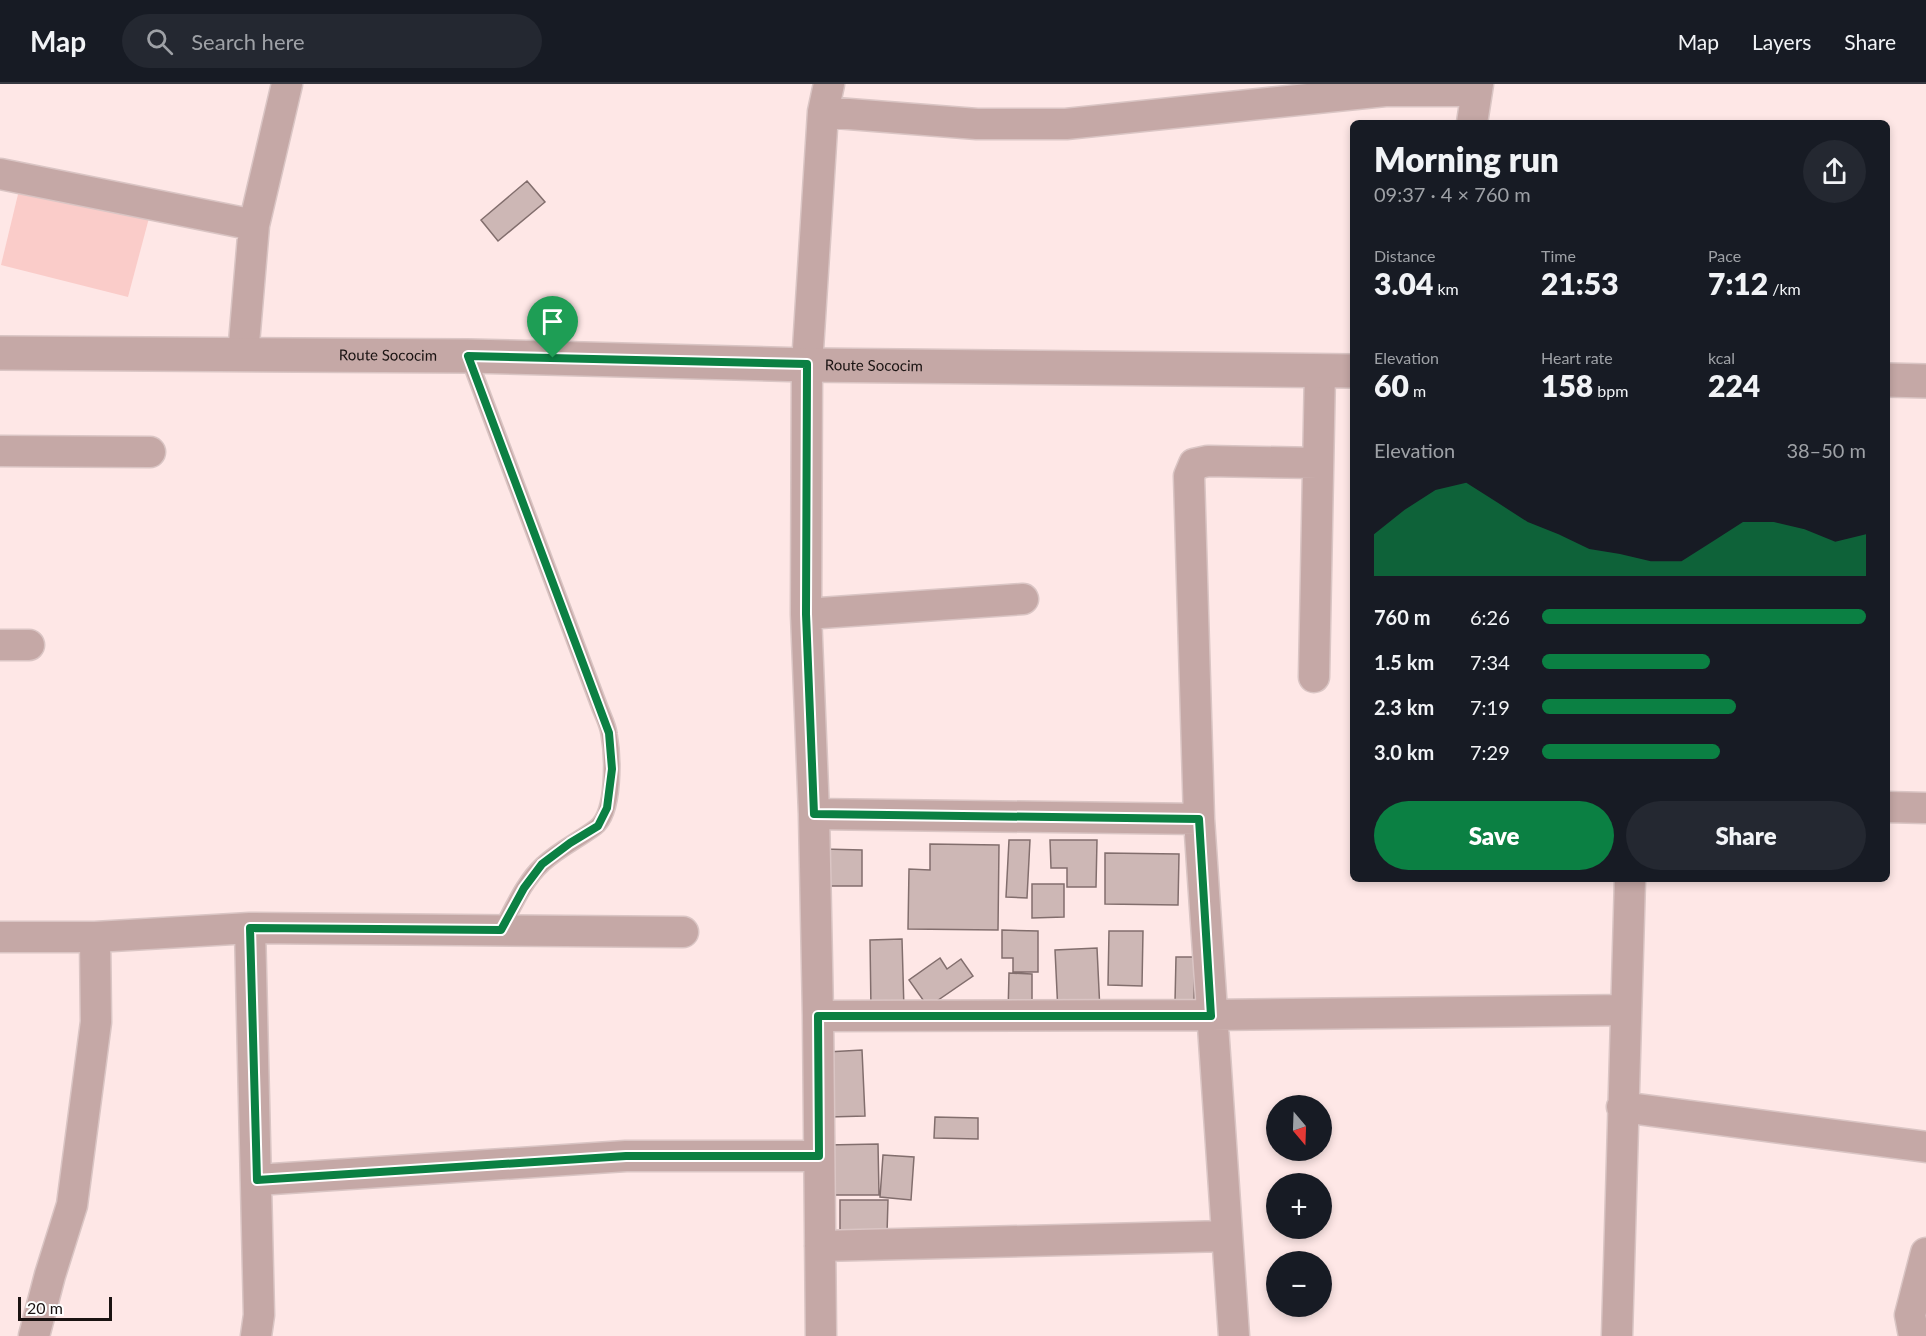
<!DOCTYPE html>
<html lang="en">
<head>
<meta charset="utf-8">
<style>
  :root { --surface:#171b24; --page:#242831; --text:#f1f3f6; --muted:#9ea1a6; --line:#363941; --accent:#0b8043 }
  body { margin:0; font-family:Lato,sans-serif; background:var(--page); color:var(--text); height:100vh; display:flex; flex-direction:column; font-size:22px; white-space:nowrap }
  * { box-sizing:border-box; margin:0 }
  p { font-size:20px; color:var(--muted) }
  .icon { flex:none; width:33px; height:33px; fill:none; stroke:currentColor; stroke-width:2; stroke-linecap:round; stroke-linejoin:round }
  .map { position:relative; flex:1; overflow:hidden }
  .panel { position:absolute; left:1350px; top:36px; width:540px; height:762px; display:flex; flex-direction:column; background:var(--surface); border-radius:9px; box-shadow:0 3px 9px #0003 }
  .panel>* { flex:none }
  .needle { width:39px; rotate:161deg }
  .fabs { position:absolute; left:1266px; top:1011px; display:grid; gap:12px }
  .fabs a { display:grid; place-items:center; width:66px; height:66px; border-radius:50%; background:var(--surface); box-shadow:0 3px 9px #0003; font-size:30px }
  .scale { position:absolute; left:18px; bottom:15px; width:94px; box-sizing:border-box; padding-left:6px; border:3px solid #1a1312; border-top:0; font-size:16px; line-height:21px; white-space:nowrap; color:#1a1312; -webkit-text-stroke:4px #fff; paint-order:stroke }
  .pin { position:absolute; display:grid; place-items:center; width:51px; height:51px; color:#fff; margin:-62px -26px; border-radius:50% 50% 50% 0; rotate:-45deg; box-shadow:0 0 6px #0007 }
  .pin .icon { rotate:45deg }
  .round { display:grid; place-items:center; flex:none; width:63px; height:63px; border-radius:32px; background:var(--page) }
  .summary { display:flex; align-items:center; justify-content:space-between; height:102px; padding:0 24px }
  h1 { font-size:33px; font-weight:800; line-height:45px }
  .stats { display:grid; grid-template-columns:repeat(3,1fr); gap:9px; height:102px; padding:6px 24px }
  .stats div { display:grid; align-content:center }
  .stats b { font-size:30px; font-weight:800 }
  .stats small { font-size:16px; font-weight:400 }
  .stats p { font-size:16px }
  .chart { height:168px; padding:12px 24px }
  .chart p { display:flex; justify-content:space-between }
  .chart svg { width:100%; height:108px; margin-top:6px; fill:var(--accent); opacity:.7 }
  .primary-button { display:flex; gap:12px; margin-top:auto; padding:12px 24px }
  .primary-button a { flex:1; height:69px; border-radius:36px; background:var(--accent); color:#fff; font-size:24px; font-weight:800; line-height:69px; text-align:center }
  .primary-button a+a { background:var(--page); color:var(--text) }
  ul { padding:0 24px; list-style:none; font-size:20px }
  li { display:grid; grid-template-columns:96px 72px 1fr; align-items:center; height:45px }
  li i { height:15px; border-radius:8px; background:var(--accent) }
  header { display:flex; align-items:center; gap:36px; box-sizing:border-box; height:84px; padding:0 30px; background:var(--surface); border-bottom:2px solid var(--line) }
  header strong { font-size:28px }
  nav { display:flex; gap:33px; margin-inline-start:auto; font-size:21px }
  .search { width:420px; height:54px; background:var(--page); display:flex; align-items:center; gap:15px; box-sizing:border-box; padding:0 21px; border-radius:33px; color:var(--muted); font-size:22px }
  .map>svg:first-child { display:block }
</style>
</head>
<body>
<header>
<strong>Map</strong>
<div class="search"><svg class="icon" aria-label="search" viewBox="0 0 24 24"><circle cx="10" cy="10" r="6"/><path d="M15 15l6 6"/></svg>Search here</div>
<nav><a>Map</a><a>Layers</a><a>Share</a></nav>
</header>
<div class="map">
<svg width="1926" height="1252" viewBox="0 0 1926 1252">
  <rect width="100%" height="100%" fill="#fee7e6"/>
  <path fill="#faccc9" d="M 20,102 L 149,134 L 128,213 L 1,181 Z"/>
  <path fill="#cdb7b5" stroke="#826e6d" stroke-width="1.5" d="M 527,97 L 545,118 L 498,157 L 481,136 Z
    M 1009,756 L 1030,756 L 1027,814 L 1006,813 Z
    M 1050,756 L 1097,756 L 1096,803 L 1067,803 L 1067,784 L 1051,784 Z
    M 930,760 L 999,761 L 998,846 L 908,845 L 909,785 L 930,786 Z
    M 823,765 L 862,766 L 862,802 L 823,802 Z
    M 1105,769 L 1179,770 L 1178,821 L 1105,820 Z
    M 1032,800 L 1064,800 L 1064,833 L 1032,834 Z
    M 1002,846 L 1038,847 L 1038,888 L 1013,888 L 1013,874 L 1002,874 Z
    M 1109,847 L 1143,847 L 1142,902 L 1108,901 Z
    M 902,855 L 904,926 L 871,926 L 870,856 Z
    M 1097,864 L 1100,927 L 1058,929 L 1055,866 Z
    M 1176,873 L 1195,873 L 1194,919 L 1175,918 Z
    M 940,874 L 947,885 L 961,875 L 973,892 L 928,923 L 909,896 Z
    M 1009,889 L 1032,890 L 1032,930 L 1008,930 Z
    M 862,966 L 865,1032 L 829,1033 L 827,968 Z
    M 935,1033 L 978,1034 L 978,1055 L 934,1054 Z
    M 878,1060 L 879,1111 L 829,1111 L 827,1061 Z
    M 883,1071 L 914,1073 L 911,1116 L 880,1113 Z
    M 840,1116 L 888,1116 L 887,1150 L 840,1149 Z"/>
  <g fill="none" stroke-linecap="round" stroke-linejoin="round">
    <defs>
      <path id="service" d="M 468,272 L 600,624 C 603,632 608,641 609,650 C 613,672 615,728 596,743 C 579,756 559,765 543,780 C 524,797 513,824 501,846"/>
      <path id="minor" d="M 823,28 L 977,40 L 1066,40 L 1385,7 L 1477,7
        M 1472,39 L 1478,0
        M 0,90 L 254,141
        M 243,271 L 254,141 L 287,0
        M 0,367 L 150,368
        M 806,530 L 1023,515
        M 0,561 L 29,561
        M 1314,593 L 1320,286
        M 1887,723 L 1926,724
        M 814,730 L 1199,735
        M 250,844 L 259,1231 L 256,1252
        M 0,853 L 95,853 L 250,844 L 683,848
        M 818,932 L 1211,931 L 1626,926
        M 1622,1023 L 1926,1063
        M 257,1096 L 626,1072 L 819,1072
        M 820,1162 L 1226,1152
        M 34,1252 L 50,1191 L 72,1121 L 96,938 L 95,853
        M 821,1252 L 818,932 L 814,730 L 806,530 L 807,281 L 823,28 L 829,0
        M 1234,1252 L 1199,735 L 1189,392 L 1194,380 L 1208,377 L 1318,379
        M 1617,1252 L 1630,795
        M 1914,1252 L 1910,1231 L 1926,1169"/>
      <g id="tertiary">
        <path id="s1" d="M 0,269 L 468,272 L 807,281 L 1353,287"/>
        <path d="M 1887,296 L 1926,297"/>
      </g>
    </defs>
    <use href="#service" stroke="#dac5c4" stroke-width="18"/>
    <use href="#minor" stroke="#dac5c4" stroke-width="33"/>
    <use href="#tertiary" stroke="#dac5c4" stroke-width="36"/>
    <use href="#service" stroke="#c5a8a6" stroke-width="15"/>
    <use href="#minor" stroke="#c5a8a6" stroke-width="30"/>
    <use href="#tertiary" stroke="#c5a8a6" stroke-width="33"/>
  </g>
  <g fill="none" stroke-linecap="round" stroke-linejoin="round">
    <defs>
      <path id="route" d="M 468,272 L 807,280 L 806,530 L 814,730 L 1199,735 L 1211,932 L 818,932 L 819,1072 L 626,1072 L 257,1096 L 250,844 L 501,846 L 524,804 L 542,780 L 570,759 L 598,742 L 607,724 L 612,685 L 609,649 Z"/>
    </defs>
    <use href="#route" stroke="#fff" stroke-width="12"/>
    <use href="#route" stroke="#0b8043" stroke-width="8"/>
  </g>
  <g text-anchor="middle" stroke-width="6" stroke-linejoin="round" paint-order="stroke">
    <g font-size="15" fill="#1a1312" stroke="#fff">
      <text dy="5" stroke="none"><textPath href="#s1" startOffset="388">Route Sococim</textPath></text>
      <text dy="5" stroke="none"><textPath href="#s1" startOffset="874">Route Sococim</textPath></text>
    </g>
  </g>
</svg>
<div class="fabs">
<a><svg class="needle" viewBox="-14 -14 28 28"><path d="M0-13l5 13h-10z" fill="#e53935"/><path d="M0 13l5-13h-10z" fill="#9ea1a6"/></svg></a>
<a>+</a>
<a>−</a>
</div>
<div class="scale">20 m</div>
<div class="pin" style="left:553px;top:274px;background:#1e9e55"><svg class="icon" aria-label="arrive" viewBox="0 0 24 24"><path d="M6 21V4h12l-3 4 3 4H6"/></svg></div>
<section class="panel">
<div class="summary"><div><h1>Morning run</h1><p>09:37 · 4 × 760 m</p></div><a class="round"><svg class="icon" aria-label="share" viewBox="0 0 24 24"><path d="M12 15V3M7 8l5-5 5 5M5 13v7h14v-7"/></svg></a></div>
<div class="stats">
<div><p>Distance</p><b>3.04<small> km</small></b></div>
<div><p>Time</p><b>21:53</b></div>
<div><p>Pace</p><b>7:12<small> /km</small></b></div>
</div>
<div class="stats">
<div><p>Elevation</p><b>60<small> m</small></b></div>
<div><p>Heart rate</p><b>158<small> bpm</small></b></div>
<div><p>kcal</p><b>224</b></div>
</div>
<div class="chart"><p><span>Elevation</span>38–50 m</p>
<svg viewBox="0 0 160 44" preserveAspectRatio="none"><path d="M0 44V27L10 17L20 9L30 6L40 14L50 22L60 27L70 33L80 35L90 38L100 38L110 30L120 22L130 22L140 25L150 30L160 27V44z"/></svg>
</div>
<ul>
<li><b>760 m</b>6:26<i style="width:100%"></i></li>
<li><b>1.5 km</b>7:34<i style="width:52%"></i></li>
<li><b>2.3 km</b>7:19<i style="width:60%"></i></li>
<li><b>3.0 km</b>7:29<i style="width:55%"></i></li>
</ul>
<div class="primary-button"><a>Save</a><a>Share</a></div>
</section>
</div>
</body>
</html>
